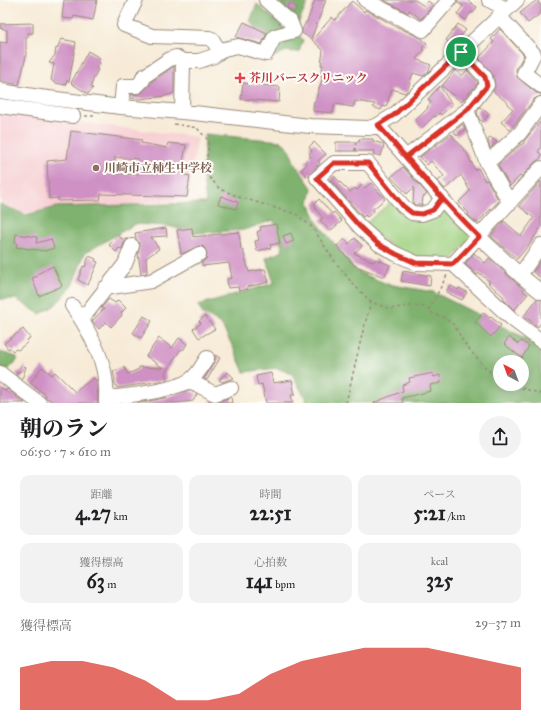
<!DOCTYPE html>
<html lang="ja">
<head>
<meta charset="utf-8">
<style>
  :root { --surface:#fff; --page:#f2f2f2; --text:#202124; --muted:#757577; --accent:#d93025 }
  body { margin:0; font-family:"IM FELL Great Primer","Noto Serif JP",serif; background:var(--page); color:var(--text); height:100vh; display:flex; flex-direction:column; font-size:15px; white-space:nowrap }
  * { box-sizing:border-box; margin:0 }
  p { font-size:13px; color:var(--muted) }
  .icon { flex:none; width:22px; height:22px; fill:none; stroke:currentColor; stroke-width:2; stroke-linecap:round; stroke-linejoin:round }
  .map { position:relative; height:403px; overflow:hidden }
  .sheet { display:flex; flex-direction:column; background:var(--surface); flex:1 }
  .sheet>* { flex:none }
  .needle { width:26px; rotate:319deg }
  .controls { position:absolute; left:493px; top:355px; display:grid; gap:8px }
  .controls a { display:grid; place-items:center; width:36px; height:36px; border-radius:50%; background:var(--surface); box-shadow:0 2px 10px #0003; font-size:20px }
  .pin { position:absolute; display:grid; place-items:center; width:34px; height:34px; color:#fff; margin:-17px; border:2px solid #fff; border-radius:50%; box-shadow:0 1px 4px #0007 }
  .round { display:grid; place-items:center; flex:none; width:42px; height:42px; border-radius:21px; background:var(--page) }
  .head { display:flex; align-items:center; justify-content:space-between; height:68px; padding:0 20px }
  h1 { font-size:22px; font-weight:800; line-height:30px }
  .metrics { display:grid; grid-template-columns:repeat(3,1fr); gap:6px; height:68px; padding:4px 20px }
  .metrics div { display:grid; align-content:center; border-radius:10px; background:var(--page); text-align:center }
  .metrics b { font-size:20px; font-weight:800 }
  .metrics small { font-size:11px; font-weight:400 }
  .metrics p { font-size:11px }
  .chart { height:112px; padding:8px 20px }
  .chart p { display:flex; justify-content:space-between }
  .chart svg { width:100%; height:72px; margin-top:4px; fill:var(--accent); opacity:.7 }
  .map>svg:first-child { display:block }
</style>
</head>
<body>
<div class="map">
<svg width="541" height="403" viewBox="0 0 541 403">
  <rect width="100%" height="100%" fill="#fdfcf7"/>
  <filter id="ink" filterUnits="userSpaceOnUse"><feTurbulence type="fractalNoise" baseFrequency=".025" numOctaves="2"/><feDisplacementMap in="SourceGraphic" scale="8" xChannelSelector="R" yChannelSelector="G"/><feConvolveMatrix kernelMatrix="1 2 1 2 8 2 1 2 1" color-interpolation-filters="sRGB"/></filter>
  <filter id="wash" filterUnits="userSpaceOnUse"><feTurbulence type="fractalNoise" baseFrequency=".012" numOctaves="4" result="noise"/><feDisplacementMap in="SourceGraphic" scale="16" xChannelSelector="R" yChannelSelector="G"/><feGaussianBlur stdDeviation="0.9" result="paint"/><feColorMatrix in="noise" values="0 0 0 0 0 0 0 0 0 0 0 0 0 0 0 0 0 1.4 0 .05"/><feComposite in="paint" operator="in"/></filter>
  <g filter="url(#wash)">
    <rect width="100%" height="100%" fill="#f7ebd7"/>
    <path fill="#f7cfd3" d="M 0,110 L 62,120 L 197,137 L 188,199 L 24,213 L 0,202 Z"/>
    <path fill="#9fd07f" stroke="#6d7d4e" d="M 392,201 L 407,220 L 426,218 L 444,204 L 473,235 L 451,261 C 430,259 407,257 389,244 C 380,239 372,231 365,224 Z"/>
    <path fill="#7fb26e" stroke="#5d6e46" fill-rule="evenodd" d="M 276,0 L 309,0 L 295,30 L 303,40 L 299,52 L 286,51 L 271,58 L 265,38 L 250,21 L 257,4 L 283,27 L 295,18 Z
      M 205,134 L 281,141 L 289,148 L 294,162 L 312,188 L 309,203 L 317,222 L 356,271 L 387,284 L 433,292 L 541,346 L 541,403 L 304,403 L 307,401 L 292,374 L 277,368 L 244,372 L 233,347 L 221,324 L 203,314 L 198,305 L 274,283 L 266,258 L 283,251 L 274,220 L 243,230 L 196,233 L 168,226 L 135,224 L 85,253 L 71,288 L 54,306 L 40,314 L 16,299 L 0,299 L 0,204 L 26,215 L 57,207 L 206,203 L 203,179 ZM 500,362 L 522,362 L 522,384 L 500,384 Z
      M 0,352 L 17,357 L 17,361 L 7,370 L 0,367 Z"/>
    <g id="blocks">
      <path fill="#cf90c4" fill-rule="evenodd" d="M 64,0 L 97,0 L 93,20 L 74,16 L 73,19 L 62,18 Z
        M 315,0 L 326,0 L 311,39 L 302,33 L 302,30 L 306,22 L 307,22 Z
        M 384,0 L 415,0 L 424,6 L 428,1 L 433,5 L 421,19 L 409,10 L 408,13 Z
        M 457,0 L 467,0 L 477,7 L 473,13 L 471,12 L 466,20 L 457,14 L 463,6 L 457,2 Z
        M 537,0 L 541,6 L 541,13 L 528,23 L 520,13 Z
        M 352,1 L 364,12 L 365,10 L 368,11 L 393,25 L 421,38 L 427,43 L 422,48 L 424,50 L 416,59 L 431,65 L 428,72 L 423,76 L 413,73 L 407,91 L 405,93 L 392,89 L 386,107 L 383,106 L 381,110 L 373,107 L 375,104 L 355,101 L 353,107 L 335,104 L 333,113 L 313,111 L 314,101 L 315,102 L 323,76 L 320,76 L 323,65 L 321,65 L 323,50 L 312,40 L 332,17 L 335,20 Z
        M 289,3 L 297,7 L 294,13 L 287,8 Z
        M 244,22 L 267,33 L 262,44 L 236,37 Z
        M 33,23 L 33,33 L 28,33 L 28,37 L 26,37 L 26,56 L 19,85 L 0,81 L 0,42 L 7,43 L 7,30 L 0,28 L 0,24 Z
        M 458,24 L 466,30 L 453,46 L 446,40 Z
        M 500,29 L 524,55 L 516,69 L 517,77 L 536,93 L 541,94 L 541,96 L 534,99 L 510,130 L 501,122 L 513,109 L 508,105 L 509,104 L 493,91 L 495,86 L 493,75 L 479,58 L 494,42 L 491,39 Z
        M 61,39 L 76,42 L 69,82 L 67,80 L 66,85 L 55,83 L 51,80 L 54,64 L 49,63 L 55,55 L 56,48 L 57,49 Z
        M 88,51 L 100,58 L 98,61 L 100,63 L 96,68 L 98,69 L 93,80 L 91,87 L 93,88 L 88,94 L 71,83 Z
        M 174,66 L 174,93 L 166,96 L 140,99 L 130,98 L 131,94 L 137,94 L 143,92 L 149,86 L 151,82 Z
        M 455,70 L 462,76 L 467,70 L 478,83 L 461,102 L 442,86 Z
        M 243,83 L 280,87 L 279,102 L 241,99 Z
        M 440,86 L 452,105 L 441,115 L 439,113 L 435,117 L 434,116 L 422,128 L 415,121 L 428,108 L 427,107 L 431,103 L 428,99 Z
        M 480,107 L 489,114 L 483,122 L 479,119 L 477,112 Z
        M 541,121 L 541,147 L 538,152 L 541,154 L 541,158 L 535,162 L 521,177 L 520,176 L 510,186 L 498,165 L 519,146 L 524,143 L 524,141 Z
        M 463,124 L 465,129 L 457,136 L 454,131 Z
        M 71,131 L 142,140 L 141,143 L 167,148 L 168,143 L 186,145 L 181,174 L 190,176 L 187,197 L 101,194 L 100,200 L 58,201 L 58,198 L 49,199 L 47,161 L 67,159 ZM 115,157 L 138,159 L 137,175 L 114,173 Z
        M 451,134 L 467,153 L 475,170 L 478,168 L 485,181 L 487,180 L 499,201 L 477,223 L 468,215 L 469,214 L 459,202 L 470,191 L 461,175 L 445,189 L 438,181 L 444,176 L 431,161 L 427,165 L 420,157 Z
        M 490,137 L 497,142 L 490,148 L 488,140 Z
        M 359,139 L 373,139 L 373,141 L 383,144 L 384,145 L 381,156 L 373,154 L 374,151 L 336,151 L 336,142 L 359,142 Z
        M 314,142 L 326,154 L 318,161 L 320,163 L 308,177 L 301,170 L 307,164 L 305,162 L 311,156 L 309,154 L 312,151 L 309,147 Z
        M 403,167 L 427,194 L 423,197 L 422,205 L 415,205 L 413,203 L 414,187 L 407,194 L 391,177 Z
        M 334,176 L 350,192 L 355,188 L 357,190 L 362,185 L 365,188 L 371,183 L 385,199 L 373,209 L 374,211 L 367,217 L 365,215 L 363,217 L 330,180 Z
        M 541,181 L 541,227 L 529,245 L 517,259 L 491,236 L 504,221 L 521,236 L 534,218 L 519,206 Z
        M 221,196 L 238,202 L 236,209 L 218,204 Z
        M 319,199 L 332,214 L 334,212 L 342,221 L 330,231 L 320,220 L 323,218 L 315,208 L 316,207 L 314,204 Z
        M 276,224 L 280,243 L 270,245 L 271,248 L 257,251 L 255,241 L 259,240 L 257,232 L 261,230 L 260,227 Z
        M 166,228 L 167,236 L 151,237 L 159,249 L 146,258 L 147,273 L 141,274 L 138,253 L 140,245 L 136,239 L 135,233 Z
        M 192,228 L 193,237 L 239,232 L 241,250 L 243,250 L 249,272 L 265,269 L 269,282 L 247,287 L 248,289 L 239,291 L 238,287 L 228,288 L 227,279 L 232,278 L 229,263 L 202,266 L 202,262 L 206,259 L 207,254 L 204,247 L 199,246 L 181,254 L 177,230 Z
        M 291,233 L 294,241 L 286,244 L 283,236 Z
        M 16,234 L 37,237 L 36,243 L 51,239 L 54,248 L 45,251 L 16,247 L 17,243 L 15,243 Z
        M 118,235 L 122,239 L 128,239 L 124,243 L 122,249 L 119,248 L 116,252 L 109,245 Z
        M 355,238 L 362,246 L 354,253 L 374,262 L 375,259 L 390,265 L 384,277 L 354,265 L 336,245 L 337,246 L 345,239 L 349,244 Z
        M 474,253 L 485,263 L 489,258 L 524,290 L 523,291 L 528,294 L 514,310 L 503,299 L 504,297 L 488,283 L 490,282 L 479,273 L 477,275 L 465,264 Z
        M 89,256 L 96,259 L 95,261 L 98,262 L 88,285 L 78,280 L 83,266 L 85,267 Z
        M 541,260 L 541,278 L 533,272 Z
        M 53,266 L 62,286 L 39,296 L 32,278 L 38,276 L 37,274 Z
        M 403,271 L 431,276 L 430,286 L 401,281 Z
        M 450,285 L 458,290 L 459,288 L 467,292 L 462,300 L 446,292 Z
        M 109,299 L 115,303 L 118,300 L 126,308 L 121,313 L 122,315 L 111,327 L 106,322 L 99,329 L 92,321 L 104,309 L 101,308 Z
        M 537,299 L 541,300 L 541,322 L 538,327 L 524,316 Z
        M 483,313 L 490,318 L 491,317 L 501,325 L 491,337 L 475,322 Z
        M 144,316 L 152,321 L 141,338 L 133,333 Z
        M 205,316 L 215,329 L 199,338 L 193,329 L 201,323 L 199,321 Z
        M 23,329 L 30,338 L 27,340 L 28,342 L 18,350 L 16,349 L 13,351 L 10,348 L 8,349 L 4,343 Z
        M 509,337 L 518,344 L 521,341 L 529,346 L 522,358 L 504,344 Z
        M 159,338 L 172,348 L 179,338 L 187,344 L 183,350 L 181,349 L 165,373 L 167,380 L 117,388 L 114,381 L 115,379 L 113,372 L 124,367 L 128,374 L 139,369 L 139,367 L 163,368 L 146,356 Z
        M 215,355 L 220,358 L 207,380 L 204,379 L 214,362 Z
        M 25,366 L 26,367 L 22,379 L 16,375 L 18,371 L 20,372 Z
        M 42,367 L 52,375 L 55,372 L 75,392 L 93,378 L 97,381 L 97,382 L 98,403 L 55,403 L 45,397 L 46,395 L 30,383 Z
        M 228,372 L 234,378 L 222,382 L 219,380 Z
        M 271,373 L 273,383 L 292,380 L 295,395 L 291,395 L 293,403 L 266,403 L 262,384 L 258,385 L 256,376 Z
        M 433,373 L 434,377 L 440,375 L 441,383 L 430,385 L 431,391 L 402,398 L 403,403 L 373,403 L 403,391 L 402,385 L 410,382 L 409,378 Z
        M 0,387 L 6,391 L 7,389 L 25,403 L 0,403 Z
        M 189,390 L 197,394 L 193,401 L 175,403 L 137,403 L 164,398 Z
        M 231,397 L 232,403 L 209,403 L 209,400 L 214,402 L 218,402 Z"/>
    </g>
  </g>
  <g filter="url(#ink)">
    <use href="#blocks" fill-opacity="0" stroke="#998a7a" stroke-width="1"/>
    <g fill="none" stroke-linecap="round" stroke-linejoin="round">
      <defs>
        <path id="minor" d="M 136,0 L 124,25 L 152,36 L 209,38 L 212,39 L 220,52
          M 365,0 L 423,30 L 449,0
          M 489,0 L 506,9
          M 499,16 L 534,54 L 524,73 L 541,86
          M 0,91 L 40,97 L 121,107 L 194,113 L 310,126 L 369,128 L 378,125 L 394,115 L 517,0
          M 0,106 L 73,116
          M 121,107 L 123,86 L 137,86 L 143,80 L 143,77 L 170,59 L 176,57 L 183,61 L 199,61 L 214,56 L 224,49 L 238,46 L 266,54 L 275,36 L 294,31 L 290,21 L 288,20 L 266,0
          M 467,110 L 487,163 L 510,203
          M 182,112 L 183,61
          M 378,125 L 457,216 L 520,275 L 541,292
          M 406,157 L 467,110 L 487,85 L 485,77 L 461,51
          M 487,163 L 520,133 L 541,104
          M 442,198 L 433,210 L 422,214 L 412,213 L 403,206 L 368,163 L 334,163 L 317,178 L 360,227 L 379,244 L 396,254 L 416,263 L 453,264 L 512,319 L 541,341
          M 453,264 L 541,168
          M 520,275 L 541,245
          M 105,288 L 151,281 L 199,254
          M 72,306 C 85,323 103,356 105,378 C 107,386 106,395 106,403
          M 82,319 L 125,264 L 132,246
          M 0,373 L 39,403
          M 190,381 L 215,394 L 231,388
          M 106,398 C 127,396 174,391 190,380 C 198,375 202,366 207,358"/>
      </defs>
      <use href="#minor" stroke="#998a7a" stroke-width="16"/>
      <path stroke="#998a7a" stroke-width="1.5" stroke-dasharray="3 3" stroke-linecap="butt" d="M 85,116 L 95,116
        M 174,124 L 197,128 L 209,141 L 206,165 L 208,176 L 220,189 L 239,197 L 296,214 L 313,228 L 333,259 L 352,283 L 371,302 L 390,309 L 407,306 L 425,307 L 435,315 L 445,318 L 454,325 L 464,343 L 475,356 L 491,373 L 500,379
        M 355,151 L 356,139
        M 429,310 L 447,275
        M 510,384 L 541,394
        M 346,403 L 362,335 L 371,302"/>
      <use href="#minor" stroke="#fff" stroke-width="14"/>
    </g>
  </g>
  <g fill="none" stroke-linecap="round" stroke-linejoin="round" filter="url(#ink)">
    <defs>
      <path id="route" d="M 461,52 L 394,115 L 378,125 C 411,163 443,202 479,237 L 453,264 L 416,263 L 396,254 L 378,244 L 360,227 L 317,178 L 334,163 L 368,163 L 403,206 L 412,213 L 422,214 L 433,210 L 442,198 L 406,157 L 467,110 L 487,86 L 485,77 L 461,52"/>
    </defs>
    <use href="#route" stroke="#fff" stroke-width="8"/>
    <use href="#route" stroke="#d93025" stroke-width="5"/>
  </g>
  <path fill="#e0444e" stroke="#fdfcf7" stroke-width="1.5" d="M238 72h4v4h4v4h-4v4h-4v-4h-4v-4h4z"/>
  <circle fill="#8d6e63" stroke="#fdfcf7" stroke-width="1.5" cx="96" cy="168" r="4"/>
  <g text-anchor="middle" stroke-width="4" stroke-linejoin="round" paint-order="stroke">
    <g font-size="12" font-weight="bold" fill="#be3a42" stroke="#fdfcf7" text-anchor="start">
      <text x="249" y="82">芥川バースクリニック</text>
    </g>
    <g font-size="12" font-weight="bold" fill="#785e54" stroke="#fdfcf7" text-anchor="start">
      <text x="104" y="172">川崎市立柿生中学校</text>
    </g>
  </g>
</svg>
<div class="controls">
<a><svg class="needle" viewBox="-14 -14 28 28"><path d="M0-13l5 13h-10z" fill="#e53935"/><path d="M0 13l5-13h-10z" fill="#757577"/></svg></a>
</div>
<div class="pin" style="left:461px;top:52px;background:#1e9e55"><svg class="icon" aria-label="arrive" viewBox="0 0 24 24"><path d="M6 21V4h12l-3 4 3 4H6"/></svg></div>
</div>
<section class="sheet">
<div class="head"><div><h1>朝のラン</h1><p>06:50 · 7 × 610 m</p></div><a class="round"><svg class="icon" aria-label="share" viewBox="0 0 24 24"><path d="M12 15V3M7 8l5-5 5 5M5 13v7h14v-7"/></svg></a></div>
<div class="metrics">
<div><p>距離</p><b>4.27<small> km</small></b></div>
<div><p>時間</p><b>22:51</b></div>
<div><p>ペース</p><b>5:21<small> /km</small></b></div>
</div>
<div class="metrics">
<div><p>獲得標高</p><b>63<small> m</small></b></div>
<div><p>心拍数</p><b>141<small> bpm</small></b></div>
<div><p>kcal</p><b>325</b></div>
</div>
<div class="chart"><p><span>獲得標高</span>29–37 m</p>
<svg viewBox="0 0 160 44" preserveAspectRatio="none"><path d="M0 44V18L10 14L20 14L30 18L40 26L50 38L60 38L70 34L80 22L90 14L100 10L110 6L120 6L130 6L140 10L150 14L160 18V44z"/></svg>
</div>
</section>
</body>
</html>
